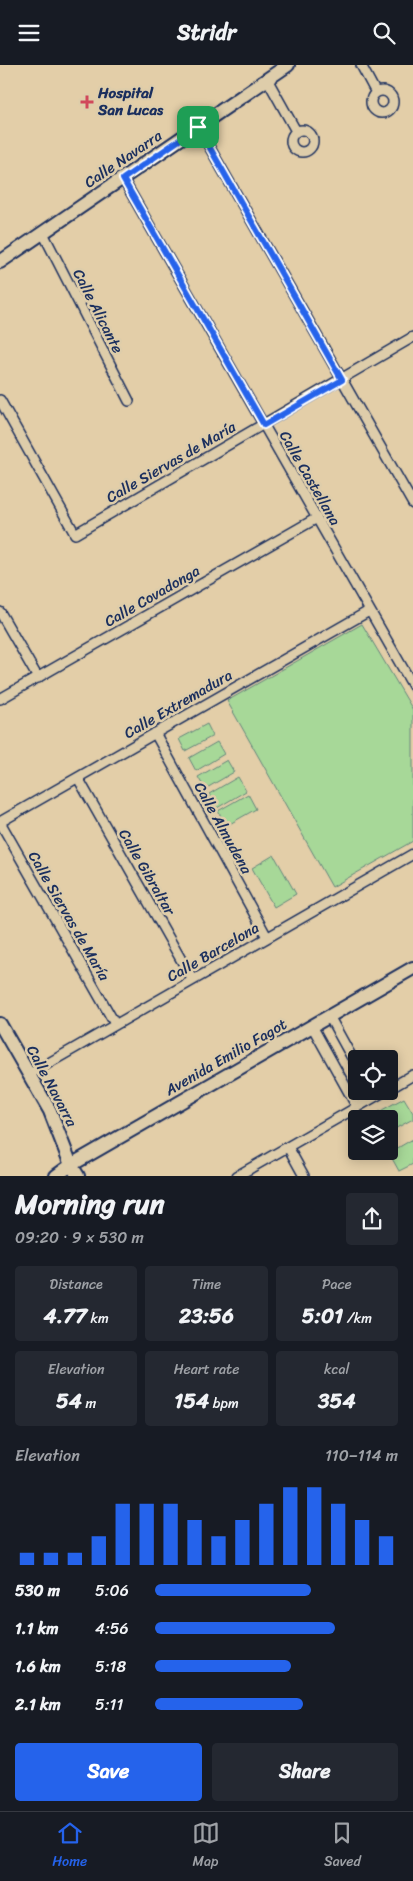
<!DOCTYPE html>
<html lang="en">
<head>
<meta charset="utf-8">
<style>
  :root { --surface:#171b24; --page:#242831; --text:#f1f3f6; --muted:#9ea1a6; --line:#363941; --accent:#2563eb }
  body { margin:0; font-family:Sriracha,sans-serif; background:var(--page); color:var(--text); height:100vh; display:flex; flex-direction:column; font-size:19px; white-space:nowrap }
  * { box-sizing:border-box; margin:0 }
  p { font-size:16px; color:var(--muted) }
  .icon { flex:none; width:28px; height:28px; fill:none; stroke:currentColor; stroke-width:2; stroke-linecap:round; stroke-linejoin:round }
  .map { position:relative; height:1111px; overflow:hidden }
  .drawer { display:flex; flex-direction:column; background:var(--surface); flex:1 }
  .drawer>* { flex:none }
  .fabs { position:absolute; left:348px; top:985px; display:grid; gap:10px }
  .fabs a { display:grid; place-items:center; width:50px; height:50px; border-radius:5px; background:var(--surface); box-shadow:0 2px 12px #0003; font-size:25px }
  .pin { position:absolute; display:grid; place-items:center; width:42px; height:42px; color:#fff; margin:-21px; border-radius:10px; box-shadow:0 2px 8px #0006 }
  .round { display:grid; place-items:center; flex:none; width:52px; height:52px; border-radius:5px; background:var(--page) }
  .head { display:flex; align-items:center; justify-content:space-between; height:85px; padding:0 15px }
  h1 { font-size:28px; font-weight:700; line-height:38px }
  .stats { display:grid; grid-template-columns:repeat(3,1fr); gap:8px; height:85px; padding:5px 15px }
  .stats div { display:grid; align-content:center; border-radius:5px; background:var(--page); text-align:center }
  .stats b { font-size:21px; font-weight:700 }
  .stats small { font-size:14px; font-weight:400 }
  .stats p { font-size:14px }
  .chart { height:140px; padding:10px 15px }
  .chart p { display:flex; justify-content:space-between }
  .chart svg { width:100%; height:90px; margin-top:5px; stroke:var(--accent); stroke-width:6 }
  .action { display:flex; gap:10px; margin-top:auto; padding:10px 15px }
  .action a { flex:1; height:58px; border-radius:5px; background:var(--accent); color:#fff; font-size:20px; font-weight:700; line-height:58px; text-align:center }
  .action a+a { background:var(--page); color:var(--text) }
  ul { padding:0 15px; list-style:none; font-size:16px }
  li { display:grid; grid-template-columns:80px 60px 1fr; align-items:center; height:38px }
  li i { height:12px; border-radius:6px; background:var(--accent) }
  header { display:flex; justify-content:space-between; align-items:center; height:65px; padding:0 15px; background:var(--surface); font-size:22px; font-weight:700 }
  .dock { display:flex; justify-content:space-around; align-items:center; height:70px; border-top:1px solid var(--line); background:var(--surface); font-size:14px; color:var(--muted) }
  .dock a { display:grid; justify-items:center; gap:2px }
  .dock .current { color:var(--accent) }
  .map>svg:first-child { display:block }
</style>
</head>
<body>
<header><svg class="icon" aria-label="menu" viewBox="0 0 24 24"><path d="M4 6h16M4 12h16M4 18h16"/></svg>Stridr<svg class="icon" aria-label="search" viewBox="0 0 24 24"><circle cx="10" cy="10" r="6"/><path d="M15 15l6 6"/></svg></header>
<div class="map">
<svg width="413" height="1111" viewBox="0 0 413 1111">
  <rect width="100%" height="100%" fill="#e3cea8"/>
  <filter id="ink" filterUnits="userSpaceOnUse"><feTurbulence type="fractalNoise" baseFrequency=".02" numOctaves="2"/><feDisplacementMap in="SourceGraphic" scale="10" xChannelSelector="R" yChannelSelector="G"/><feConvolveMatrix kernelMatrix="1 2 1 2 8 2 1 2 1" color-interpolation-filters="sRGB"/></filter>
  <g filter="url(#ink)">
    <path fill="#a7d898" stroke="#61847b" d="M 362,559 L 413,645 L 413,776 L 332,822 L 227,636 Z
      M 207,659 L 213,671 L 185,686 L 179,674 Z
      M 217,677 L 224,689 L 196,706 L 189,693 Z
      M 227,695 L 234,707 L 205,724 L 198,712 Z
      M 238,712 L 246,726 L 217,743 L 209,729 Z
      M 248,729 L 256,744 L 226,761 L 218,746 Z
      M 274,790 L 296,829 L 274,842 L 252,803 Z
      M 404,1033 L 413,1048 L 413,1054 L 389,1067 L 389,1054 L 372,1054 L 371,1051 Z
      M 413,1074 L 413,1099 L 399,1106 L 389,1088 Z"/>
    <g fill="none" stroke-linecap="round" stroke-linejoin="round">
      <defs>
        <path id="street" d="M 361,0 L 376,28
          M 267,14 L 296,66
          M371 37a11 11 0 1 1 22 0a11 11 0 1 1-22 0Z
          M 198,62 L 413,439
          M291 76a11 11 0 1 1 22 0a11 11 0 1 1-22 0Z
          M 123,114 L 413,621
          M 43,168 L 129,336
          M 0,335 L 75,469 L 413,272
          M 0,547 L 38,613
          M 0,634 L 317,453
          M 155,668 L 267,872
          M 78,713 L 192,914
          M 0,757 L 369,546
          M 0,757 L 115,959
          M 329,951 L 356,1000
          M 312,961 L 357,1042
          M 28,1010 L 413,789
          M 389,1024 L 413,1010
          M 288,1082 L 304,1111
          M 237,1111 L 385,1026"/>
        <path id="secondary" d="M 0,197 L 288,0
          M 0,959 L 50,1046 L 71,1100 L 78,1111
          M 56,1111 L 71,1100 L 413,903"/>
      </defs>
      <use href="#street" stroke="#1b2f5e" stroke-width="12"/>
      <use href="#secondary" stroke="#1b2f5e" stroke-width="16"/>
      <use href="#street" stroke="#decdaa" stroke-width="9"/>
      <use href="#secondary" stroke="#decdaa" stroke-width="12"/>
    </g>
  </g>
  <g fill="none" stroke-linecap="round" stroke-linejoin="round" filter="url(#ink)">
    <defs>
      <path id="route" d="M 198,62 L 342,315 L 264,360 L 123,114 Z"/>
    </defs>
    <use href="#route" stroke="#fff" stroke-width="10"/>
    <use href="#route" stroke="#2563eb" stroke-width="6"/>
  </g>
  <path fill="#d1495b" stroke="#decdaa" stroke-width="2" d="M84.5 29.5h5v5h5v5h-5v5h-5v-5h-5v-5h5z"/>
  <g text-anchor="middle" stroke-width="5" stroke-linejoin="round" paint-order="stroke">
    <g font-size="15" font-weight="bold" fill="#1b2f5e" stroke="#decdaa" text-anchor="start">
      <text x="98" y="33">Hospital<tspan x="98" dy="17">San Lucas</tspan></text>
    </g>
    <g font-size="15" fill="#1b2f5e" stroke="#decdaa">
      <text transform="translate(123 94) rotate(-34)" y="5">Calle Navarra</text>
      <text transform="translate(98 246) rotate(63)" y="5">Calle Alicante</text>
      <text transform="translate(171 397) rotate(-30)" y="5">Calle Siervas de María</text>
      <text transform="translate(310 413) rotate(60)" y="5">Calle Castellana</text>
      <text transform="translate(152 531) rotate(-30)" y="5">Calle Covadonga</text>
      <text transform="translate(178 639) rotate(-30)" y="5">Calle Extremadura</text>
      <text transform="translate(223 763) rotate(61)" y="5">Calle Almudena</text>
      <text transform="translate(147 807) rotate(60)" y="5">Calle Gibraltar</text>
      <text transform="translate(69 851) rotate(60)" y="5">Calle Siervas de María</text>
      <text transform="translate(213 887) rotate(-30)" y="5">Calle Barcelona</text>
      <text transform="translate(226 992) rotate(-30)" y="5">Avenida Emilio Fagot</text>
      <text transform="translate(52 1021) rotate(62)" y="5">Calle Navarra</text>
    </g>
  </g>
</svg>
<div class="fabs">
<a><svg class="icon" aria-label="locate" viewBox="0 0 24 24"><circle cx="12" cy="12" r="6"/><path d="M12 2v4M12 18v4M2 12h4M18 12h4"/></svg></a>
<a><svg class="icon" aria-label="layers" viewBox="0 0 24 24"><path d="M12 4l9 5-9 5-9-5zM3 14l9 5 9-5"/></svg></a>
</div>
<div class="pin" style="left:198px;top:62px;background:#1e9e55"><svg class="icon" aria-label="arrive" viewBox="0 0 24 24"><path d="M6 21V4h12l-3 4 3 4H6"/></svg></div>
</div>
<section class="drawer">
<div class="head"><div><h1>Morning run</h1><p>09:20 · 9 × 530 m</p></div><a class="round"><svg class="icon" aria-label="share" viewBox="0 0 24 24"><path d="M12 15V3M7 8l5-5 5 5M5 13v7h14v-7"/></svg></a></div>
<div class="stats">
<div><p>Distance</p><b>4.77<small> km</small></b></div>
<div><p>Time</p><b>23:56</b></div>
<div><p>Pace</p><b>5:01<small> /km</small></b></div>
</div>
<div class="stats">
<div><p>Elevation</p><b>54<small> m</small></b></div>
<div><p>Heart rate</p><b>154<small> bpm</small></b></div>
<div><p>kcal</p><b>354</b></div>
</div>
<div class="chart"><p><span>Elevation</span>110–114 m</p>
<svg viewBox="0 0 160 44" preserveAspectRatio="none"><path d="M5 44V38M15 44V38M25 44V38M35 44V30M45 44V14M55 44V14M65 44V14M75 44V22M85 44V30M95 44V22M105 44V14M115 44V6M125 44V6M135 44V14M145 44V22M155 44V30"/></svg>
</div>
<ul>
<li><b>530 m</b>5:06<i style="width:64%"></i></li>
<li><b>1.1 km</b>4:56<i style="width:74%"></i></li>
<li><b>1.6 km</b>5:18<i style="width:56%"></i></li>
<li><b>2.1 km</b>5:11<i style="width:61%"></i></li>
</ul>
<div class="action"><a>Save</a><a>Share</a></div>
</section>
<nav class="dock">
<a class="current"><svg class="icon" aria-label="home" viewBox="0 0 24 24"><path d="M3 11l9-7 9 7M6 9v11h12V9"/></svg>Home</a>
<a><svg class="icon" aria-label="map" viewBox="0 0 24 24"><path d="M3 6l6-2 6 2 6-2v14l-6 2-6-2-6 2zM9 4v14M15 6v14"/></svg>Map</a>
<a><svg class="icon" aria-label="saved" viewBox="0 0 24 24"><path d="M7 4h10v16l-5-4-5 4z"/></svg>Saved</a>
</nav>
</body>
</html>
